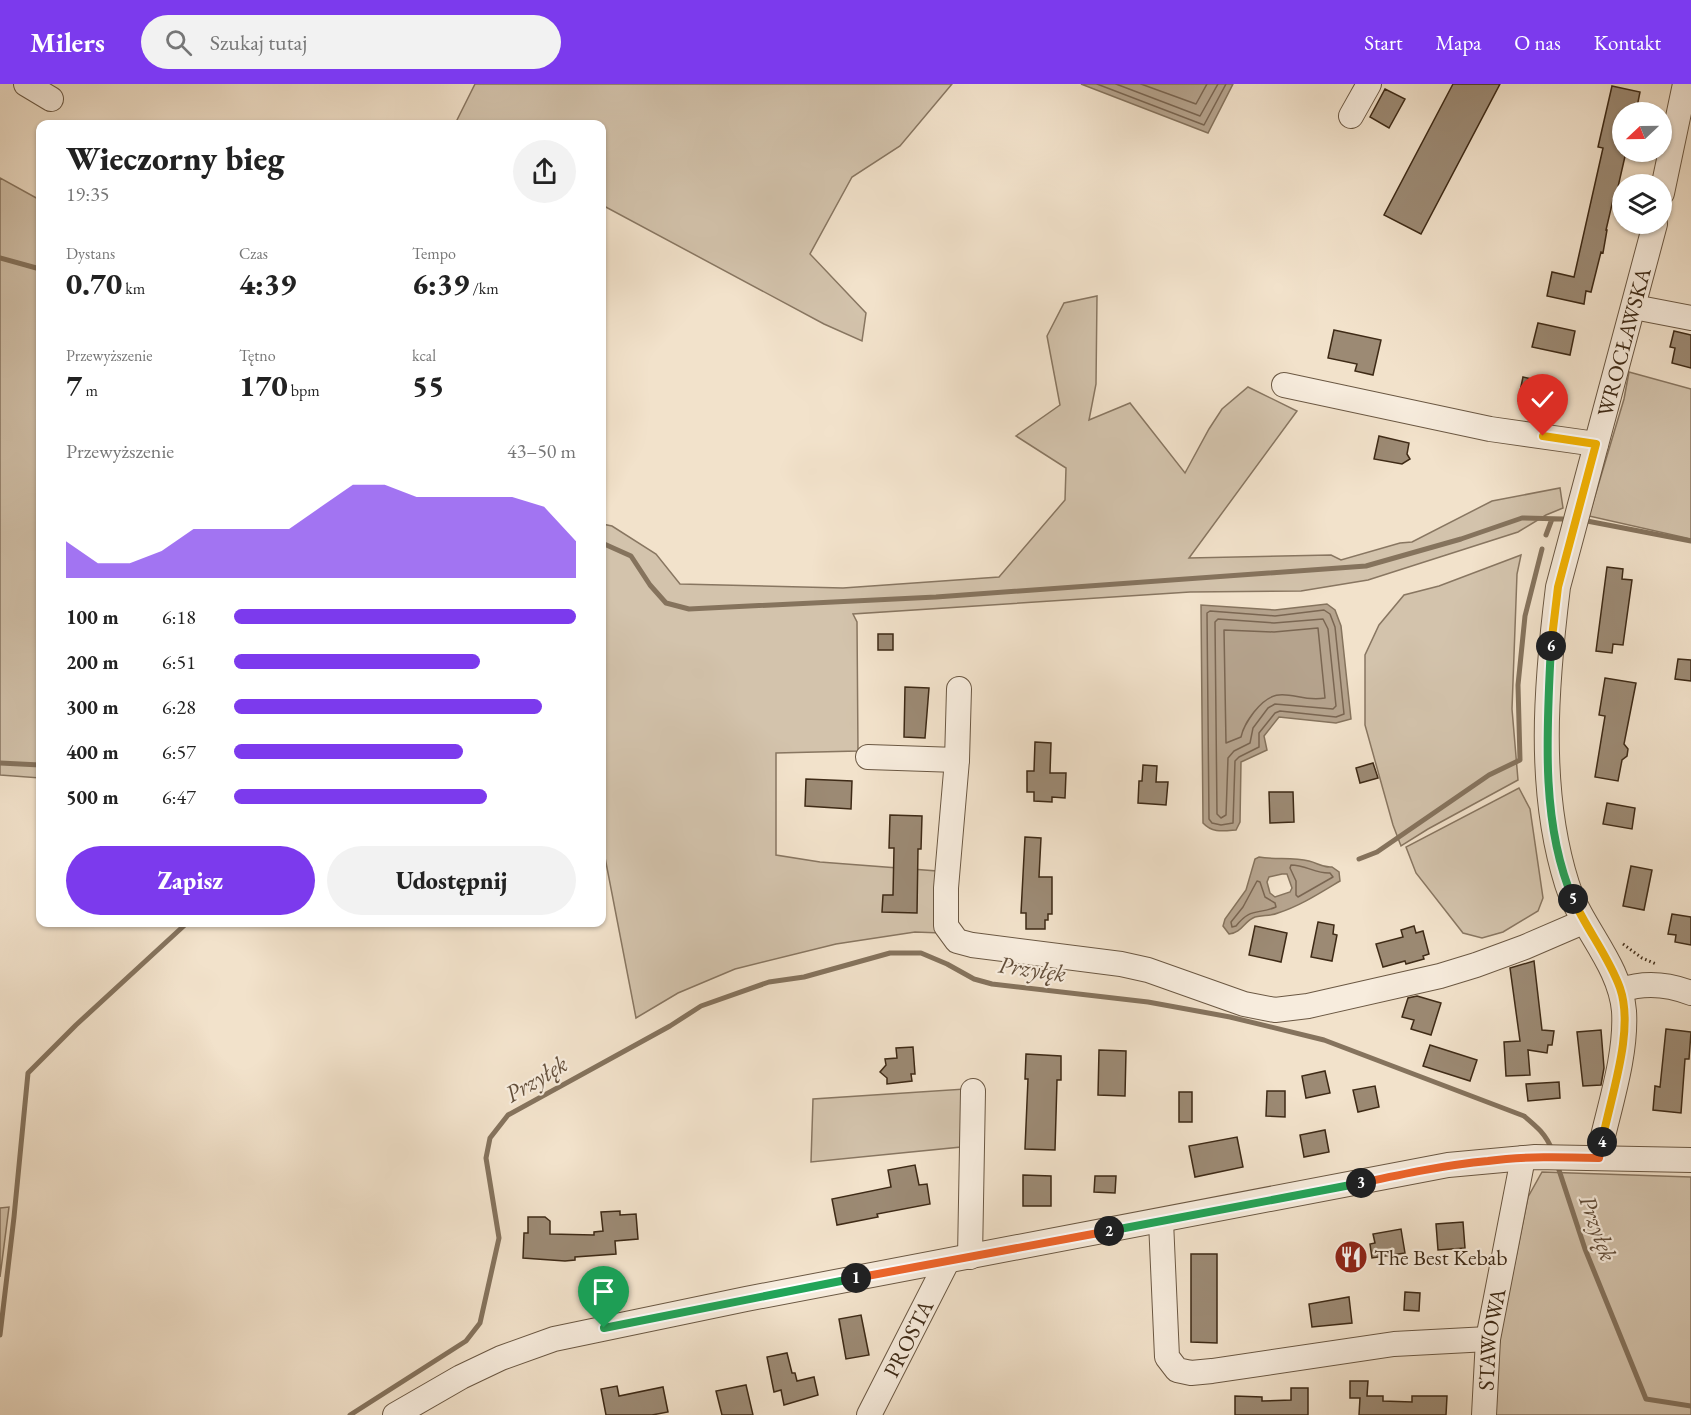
<!DOCTYPE html>
<html lang="pl">
<head>
<meta charset="utf-8">
<style>
  :root { --surface:#fff; --page:#f2f2f2; --text:#222; --muted:#767676; --accent:#7c3aed }
  body { margin:0; font-family:"EB Garamond",serif; background:var(--page); color:var(--text); height:100vh; display:flex; flex-direction:column; font-size:22px; white-space:nowrap }
  * { box-sizing:border-box; margin:0 }
  p { font-size:20px; color:var(--muted) }
  .icon { flex:none; width:33px; height:33px; fill:none; stroke:currentColor; stroke-width:2; stroke-linecap:round; stroke-linejoin:round }
  .map { position:relative; flex:1; overflow:hidden }
  .details { position:absolute; left:36px; top:36px; width:570px; height:807px; display:flex; flex-direction:column; background:var(--surface); border-radius:12px; box-shadow:0 2px 4px #0004 }
  .details>* { flex:none }
  .needle { width:39px; rotate:248deg }
  .controls { position:absolute; left:1612px; top:18px; display:grid; gap:12px }
  .controls a { display:grid; place-items:center; width:60px; height:60px; border-radius:50%; background:var(--surface); box-shadow:0 2px 4px #0004; font-size:30px }
  .pin { position:absolute; display:grid; place-items:center; width:51px; height:51px; color:#fff; margin:-62px -26px; border-radius:50% 50% 50% 0; rotate:-45deg; box-shadow:0 0 6px #0007 }
  .pin .icon { rotate:45deg }
  .km { position:absolute; width:30px; height:30px; margin:-15px; border-radius:50%; background:#222; color:#fff; font-size:16px; line-height:30px; text-align:center }
  .round { display:grid; place-items:center; flex:none; width:63px; height:63px; border-radius:32px; background:var(--page) }
  .head { display:flex; align-items:center; justify-content:space-between; height:102px; padding:0 30px }
  h1 { font-size:33px; font-weight:800; line-height:45px }
  .stats { display:grid; grid-template-columns:repeat(3,1fr); gap:9px; height:102px; padding:6px 30px }
  .stats div { display:grid; align-content:center }
  .stats b { font-size:30px; font-weight:800 }
  .stats small { font-size:16px; font-weight:400 }
  .stats p { font-size:16px }
  .chart { height:168px; padding:12px 30px }
  .chart p { display:flex; justify-content:space-between }
  .chart svg { width:100%; height:108px; margin-top:6px; fill:var(--accent); opacity:.7 }
  .action { display:flex; gap:12px; margin-top:auto; padding:12px 30px }
  .action a { flex:1; height:69px; border-radius:36px; background:var(--accent); color:#fff; font-size:24px; font-weight:800; line-height:69px; text-align:center }
  .action a+a { background:var(--page); color:var(--text) }
  ul { padding:0 30px; list-style:none; font-size:20px }
  li { display:grid; grid-template-columns:96px 72px 1fr; align-items:center; height:45px }
  li i { height:15px; border-radius:8px; background:var(--accent) }
  header { display:flex; align-items:center; gap:36px; box-sizing:border-box; height:84px; padding:0 30px; background:var(--accent); color:#fff }
  header strong { font-size:28px }
  nav { display:flex; gap:33px; margin-inline-start:auto; font-size:21px }
  .search { width:420px; height:54px; background:var(--page); display:flex; align-items:center; gap:15px; box-sizing:border-box; padding:0 21px; border-radius:33px; color:var(--muted); font-size:22px }
  .map>svg:first-child { display:block }
</style>
</head>
<body>
<header>
<strong>Milers</strong>
<div class="search"><svg class="icon" aria-label="search" viewBox="0 0 24 24"><circle cx="10" cy="10" r="6"/><path d="M15 15l6 6"/></svg>Szukaj tutaj</div>
<nav><a>Start</a><a>Mapa</a><a>O nas</a><a>Kontakt</a></nav>
</header>
<div class="map">
<svg width="1691" height="1331" viewBox="0 0 1691 1331">
  <rect width="100%" height="100%" fill="#f2e2cb"/>
  <filter id="stains"><feTurbulence type="fractalNoise" baseFrequency=".00333" numOctaves="4"/><feColorMatrix values="0 0 0 0 .2 0 0 0 0 .09 0 0 0 0 .02 0 0 0 .5 -.17"/></filter>
  <radialGradient id="worn" r=".72"><stop offset=".6" stop-color="#630" stop-opacity="0"/><stop offset="1" stop-color="#630" stop-opacity=".3"/></radialGradient>
  <path fill="#d3c3ac" stroke="#887661" stroke-width="1.5" d="M 475,0 L 952,0 L 900,62 L 852,93 L 810,170 L 866,229 L 862,257 L 824,240 L 602,121 L 602,40 L 455,40 Z
    M 0,94 L 40,116 L 40,694 L 0,691 Z
    M 1097,212 L 1096,300 L 1089,336 L 1130,319 L 1185,389 L 1209,345 L 1222,325 L 1248,303 L 1297,327 L 1189,474 L 1331,471 L 1341,476 L 1400,459 L 1412,458 L 1492,417 L 1560,404 L 1563,424 L 1546,431 L 1518,448 L 1368,496 L 1301,507 L 1190,508 L 853,530 L 857,538 L 858,667 L 776,669 L 776,771 L 820,778 L 937,787 L 941,849 L 915,848 L 836,860 L 735,885 L 678,909 L 636,934 L 602,758 L 602,440 L 612,442 L 656,470 L 680,500 L 843,504 L 999,493 L 1065,416 L 1066,384 L 1016,352 L 1060,321 L 1047,252 L 1064,219 Z
    M 1629,288 L 1691,305 L 1691,455 L 1589,432 L 1624,315 Z
    M 1521,471 L 1517,490 L 1512,625 L 1518,696 L 1428,745 L 1401,762 L 1393,741 L 1365,641 L 1365,571 L 1379,541 L 1404,511 L 1439,502 Z
    M 1519,704 L 1530,725 L 1543,814 L 1538,827 L 1503,848 L 1482,854 L 1463,849 L 1416,789 L 1406,763 Z
    M 965,1005 L 961,1063 L 811,1078 L 813,1015 Z
    M 1542,1088 L 1691,1093 L 1691,1331 L 1491,1331 L 1495,1277 L 1528,1113 Z
    M 9,1123 L 0,1193 L 0,1124 Z"/>
  <path fill="#b5a38d" stroke="#85735d" stroke-width="1.5" fill-rule="evenodd" d="M 1081,0 L 1233,0 L 1208,49 Z
    M 1327,520 L 1335,526 L 1341,542 L 1351,635 L 1336,639 L 1279,633 L 1264,652 L 1267,666 L 1241,678 L 1240,738 L 1236,746 C 1223,747 1212,749 1203,739 L 1201,521 L 1275,526 Z
    M 1259,773 C 1275,776 1292,773 1309,777 C 1318,779 1322,784 1332,783 L 1339,788 L 1340,797 C 1320,809 1300,822 1278,829 C 1271,832 1263,831 1255,833 C 1244,837 1242,849 1229,850 L 1223,842 L 1225,835 L 1246,806 L 1255,775 ZM 1282,790 L 1287,790 L 1292,804 L 1290,808 L 1275,813 L 1270,809 L 1267,798 L 1269,793 Z"/>
  <g fill="none" stroke-linecap="round" stroke-linejoin="round">
    <path stroke="#7a6652" stroke-width="1.5" d="M 1097,0 L 1204,41 L 1226,0
      M 1116,0 L 1200,32 L 1218,0
      M 1141,0 L 1196,20 L 1207,0
      M 1324,526 L 1330,530 L 1335,543 L 1344,630 L 1336,633 L 1280,627 L 1275,629 L 1259,649 L 1259,663 L 1239,673 L 1235,677 L 1233,739 L 1221,741 L 1212,739 L 1209,735 L 1207,529 L 1210,527 L 1275,532 Z
      M 1218,535 L 1274,539 L 1323,535 L 1328,545 L 1336,622 L 1333,625 L 1275,620 L 1268,624 L 1253,644 L 1250,659 L 1234,667 L 1228,674 L 1226,731 L 1221,734 L 1217,730 L 1215,538 Z
      M 1318,544 L 1325,614 C 1295,620 1280,595 1254,628 C 1248,636 1243,643 1241,653 L 1226,659 L 1224,546 L 1274,548 Z
      M 1291,781 C 1305,781 1317,790 1330,789 L 1333,793 L 1298,813 L 1296,811 L 1296,797 L 1290,784 Z
      M 1257,797 L 1260,798 L 1265,813 L 1275,819 L 1276,823 C 1257,831 1251,823 1236,842 L 1232,843 L 1231,838 L 1243,823 Z"/>
    <path stroke="#85735d" stroke-width="5" d="M 0,174 L 40,185
      M 1587,437 L 1691,457
      M 1546,451 L 1552,435
      M 602,459 L 631,472 L 650,501 L 666,519 L 689,525 L 936,513 L 1366,482 L 1461,455 L 1522,434 L 1563,435
      M 0,679 L 40,681
      M 1359,775 L 1377,768 L 1489,691 L 1520,676 L 1518,601 L 1525,532 L 1542,465
      M 1557,1080 L 1585,1165 L 1646,1315 L 1691,1322
      M 0,1251 L 14,1133 L 28,989 L 76,941 L 188,838
      M 350,1331 L 466,1257 L 480,1239 L 499,1154 L 486,1074 L 490,1054 L 508,1031 L 670,942 L 701,922 L 769,898 L 804,893 L 890,869 L 921,869 L 947,880 L 974,895 L 992,900 L 1148,918 L 1230,933 L 1324,956 L 1524,1032 C 1536,1042 1546,1050 1552,1066"/>
  </g>
  <path fill="#9c8a74" stroke="#3e2a16" stroke-width="1.5" d="M 1453,0 L 1500,0 L 1421,150 L 1384,131 Z
    M 1612,2 L 1640,8 L 1636,28 L 1623,28 L 1623,68 L 1626,68 L 1615,116 L 1613,116 L 1606,146 L 1607,146 L 1603,169 L 1601,168 L 1591,208 L 1586,207 L 1584,220 L 1547,212 L 1552,188 L 1574,193 L 1603,64 L 1598,63 Z
    M 1385,5 L 1405,15 L 1389,44 L 1370,33 Z
    M 1538,239 L 1575,247 L 1570,271 L 1532,263 Z
    M 1334,246 L 1381,256 L 1373,291 L 1355,287 L 1357,280 L 1328,274 Z
    M 1674,247 L 1691,251 L 1691,284 L 1672,279 L 1675,264 L 1670,263 Z
    M 1523,293 L 1559,301 L 1554,326 L 1518,317 Z
    M 1379,352 L 1409,359 L 1407,370 L 1410,375 L 1402,380 L 1374,375 Z
    M 1607,483 L 1623,485 L 1622,495 L 1632,496 L 1623,561 L 1613,560 L 1612,569 L 1596,567 Z
    M 878,550 L 893,550 L 893,566 L 878,566 Z
    M 1678,575 L 1691,576 L 1691,597 L 1675,595 Z
    M 1605,594 L 1636,599 L 1624,660 L 1628,665 L 1627,672 L 1622,676 L 1618,697 L 1595,693 L 1605,632 L 1599,631 Z
    M 905,603 L 929,604 L 925,654 L 904,653 Z
    M 1035,658 L 1051,659 L 1050,689 L 1066,689 L 1065,714 L 1052,713 L 1052,718 L 1034,717 L 1034,708 L 1027,708 L 1027,687 L 1034,687 Z
    M 1373,679 L 1378,694 L 1360,699 L 1356,684 Z
    M 1143,681 L 1157,682 L 1156,698 L 1168,698 L 1166,721 L 1138,719 L 1139,697 L 1142,697 Z
    M 806,695 L 852,697 L 851,725 L 805,722 Z
    M 1269,708 L 1293,708 L 1294,738 L 1270,739 Z
    M 1607,719 L 1635,724 L 1632,745 L 1603,740 Z
    M 890,731 L 922,732 L 921,765 L 918,765 L 917,829 L 882,828 L 883,811 L 893,811 L 894,764 L 889,764 Z
    M 1025,753 L 1041,754 L 1039,793 L 1052,793 L 1052,830 L 1048,830 L 1048,836 L 1045,836 L 1045,845 L 1026,845 L 1026,829 L 1021,829 Z
    M 1631,782 L 1652,786 L 1644,826 L 1623,822 Z
    M 1672,830 L 1691,833 L 1691,861 L 1675,858 L 1676,851 L 1668,850 Z
    M 1318,838 L 1334,841 L 1333,850 L 1337,851 L 1332,877 L 1311,873 Z
    M 1255,842 L 1287,849 L 1281,878 L 1249,871 Z
    M 1414,842 L 1416,849 L 1423,847 L 1429,870 L 1423,872 L 1424,875 L 1406,880 L 1405,877 L 1383,883 L 1376,860 L 1403,853 L 1401,846 Z
    M 1534,877 L 1542,946 L 1554,947 L 1552,961 L 1548,961 L 1547,969 L 1528,966 L 1530,991 L 1506,992 L 1504,958 L 1520,957 L 1510,884 Z
    M 1417,912 L 1441,919 L 1431,951 L 1411,945 L 1414,936 L 1402,933 L 1408,914 Z
    M 1666,945 L 1691,948 L 1689,975 L 1685,975 L 1681,1029 L 1653,1026 L 1655,1002 L 1660,1003 Z
    M 1601,946 L 1604,984 L 1601,1001 L 1583,1002 L 1577,948 Z
    M 1430,961 L 1477,976 L 1470,997 L 1423,982 Z
    M 913,963 L 915,990 L 911,990 L 912,997 L 887,1000 L 887,994 L 880,988 L 886,981 L 885,975 L 897,974 L 896,964 Z
    M 1099,966 L 1126,967 L 1125,1012 L 1098,1011 Z
    M 1026,970 L 1061,972 L 1061,996 L 1057,996 L 1055,1066 L 1025,1065 L 1028,995 L 1025,995 Z
    M 1325,987 L 1330,1009 L 1306,1014 L 1302,992 Z
    M 1559,998 L 1560,1014 L 1528,1017 L 1526,1000 Z
    M 1375,1002 L 1379,1023 L 1358,1028 L 1353,1006 Z
    M 1267,1007 L 1285,1007 L 1285,1033 L 1266,1032 Z
    M 1179,1008 L 1192,1008 L 1192,1038 L 1179,1038 Z
    M 1325,1046 L 1329,1068 L 1304,1073 L 1300,1051 Z
    M 1237,1053 L 1243,1083 L 1195,1093 L 1189,1062 Z
    M 915,1081 L 919,1101 L 927,1100 L 930,1120 L 877,1130 L 878,1133 L 837,1141 L 832,1115 L 891,1103 L 888,1086 Z
    M 1023,1091 L 1051,1092 L 1051,1122 L 1023,1122 Z
    M 1095,1092 L 1116,1092 L 1115,1109 L 1094,1108 Z
    M 620,1127 L 620,1131 L 636,1130 L 638,1155 L 615,1157 L 616,1170 L 575,1173 L 575,1176 L 565,1177 L 523,1174 L 524,1149 L 528,1149 L 528,1133 L 545,1133 L 550,1137 L 550,1150 L 594,1151 L 594,1148 L 603,1147 L 601,1128 Z
    M 1463,1138 L 1465,1164 L 1438,1166 L 1436,1140 Z
    M 1401,1145 L 1405,1169 L 1372,1174 L 1370,1160 L 1375,1159 L 1373,1150 Z
    M 1358,1164 L 1360,1178 L 1343,1181 L 1341,1167 Z
    M 1191,1170 L 1217,1170 L 1217,1259 L 1191,1258 Z
    M 1405,1208 L 1420,1209 L 1419,1227 L 1404,1226 Z
    M 1349,1213 L 1352,1239 L 1312,1243 L 1309,1220 Z
    M 861,1231 L 869,1271 L 846,1275 L 839,1235 Z
    M 787,1269 L 792,1289 L 795,1289 L 797,1297 L 814,1293 L 818,1311 L 784,1321 L 781,1306 L 774,1308 L 767,1273 Z
    M 1350,1297 L 1368,1297 L 1367,1312 L 1383,1312 L 1383,1317 L 1412,1318 L 1412,1312 L 1447,1312 L 1446,1331 L 1359,1331 L 1360,1314 L 1350,1314 Z
    M 746,1301 L 753,1331 L 722,1331 L 716,1307 Z
    M 617,1302 L 619,1312 L 663,1303 L 668,1328 L 652,1331 L 606,1331 L 601,1305 Z
    M 1291,1304 L 1308,1304 L 1308,1331 L 1235,1331 L 1235,1312 L 1262,1313 L 1262,1317 L 1291,1316 Z"/>
  <g fill="none" stroke-linecap="round" stroke-linejoin="round">
    <defs>
      <g id="minor">
        <path d="M 26,0 L 51,15"/>
        <path d="M 1351,32 L 1369,0"/>
        <path d="M 1662,109 L 1685,0"/>
        <path d="M 1634,223 L 1691,234"/>
        <path d="M 1284,301 L 1490,345 L 1596,360"/>
        <path d="M 959,605 L 957,676 L 946,804 L 946,842 L 957,857 L 972,861 L 1121,880 L 1148,886 L 1244,920 L 1275,926 L 1308,922 L 1440,892 L 1476,881 L 1525,863 L 1583,838"/>
        <path d="M 868,673 L 957,676"/>
        <path d="M 1621,906 C 1644,898 1668,900 1691,909"/>
        <path id="s1" d="M 1598,1074 C 1607,1029 1627,974 1624,927 C 1620,880 1581,844 1567,800 C 1537,705 1546,600 1558,503 L 1655,140"/>
        <path d="M 1161,1137 L 1167,1273 L 1177,1286 L 1191,1289 L 1212,1287 L 1394,1260 L 1488,1255"/>
        <path d="M 970,1173 L 973,1007"/>
        <path d="M 395,1331 L 461,1293 L 501,1274 L 554,1255 L 746,1215 L 1448,1081 L 1535,1073 L 1691,1076"/>
        <path id="s2" d="M 869,1331 L 947,1178"/>
        <path id="s3" d="M 1484,1331 L 1488,1255 L 1523,1074"/>
      </g>
    </defs>
    <use href="#minor" stroke="#6b5843" stroke-width="26"/>
    <path stroke="#3e2a16" stroke-width="3" stroke-dasharray="1.5 3" stroke-linecap="butt" d="M 1623,860 L 1642,874 L 1656,880"/>
    <use href="#minor" stroke="#f7ecdd" stroke-width="24"/>
  </g>
  <g fill="none" stroke-linecap="round" stroke-linejoin="round">
    <defs>
      <path id="split-1" d="M 604,1244 L 856,1194"/>
      <path id="split-2" d="M 856,1194 L 1109,1147"/>
      <path id="split-3" d="M 1109,1147 L 1361,1099"/>
      <path id="split-4" d="M 1361,1099 C 1403,1090 1445,1081 1488,1077 C 1525,1072 1562,1073 1599,1074 L 1602,1058"/>
      <path id="split-5" d="M 1573,815 C 1587,846 1609,873 1620,904 C 1635,947 1610,1014 1602,1058"/>
      <path id="split-6" d="M 1551,562 C 1547,643 1540,739 1573,815"/>
      <path id="split-7" d="M 1543,352 L 1596,360 L 1558,503 L 1551,562"/>
    </defs>
    <use href="#split-1" stroke="#fff" stroke-width="12"/>
    <use href="#split-2" stroke="#fff" stroke-width="12"/>
    <use href="#split-3" stroke="#fff" stroke-width="12"/>
    <use href="#split-4" stroke="#fff" stroke-width="12"/>
    <use href="#split-5" stroke="#fff" stroke-width="12"/>
    <use href="#split-6" stroke="#fff" stroke-width="12"/>
    <use href="#split-7" stroke="#fff" stroke-width="12"/>
    <use href="#split-1" stroke="#22a559" stroke-width="8"/>
    <use href="#split-2" stroke="#f0652b" stroke-width="8"/>
    <use href="#split-3" stroke="#22a559" stroke-width="8"/>
    <use href="#split-4" stroke="#f0652b" stroke-width="8"/>
    <use href="#split-5" stroke="#f5b400" stroke-width="8"/>
    <use href="#split-6" stroke="#22a559" stroke-width="8"/>
    <use href="#split-7" stroke="#f5b400" stroke-width="8"/>
  </g>
  <defs>
    <symbol id="restaurant-disc" viewBox="-11 -11 22 22"><circle r="9.5" fill="#8f2418" stroke="#f7ecdd"/><path d="M-5-6h1v4h1v-4h1v4h1v-4h1v5L-1.5 .5V6h-2V.5L-5-1ZM5-6V6H3V1.5H1.5Q1.5-4 5-6Z" fill="#fff"/></symbol>
  </defs>
  <g fill-rule="evenodd">
    <use href="#restaurant-disc" x="1332" y="1154" width="38" height="38"/>
  </g>
  <g text-anchor="middle" stroke-width="4.5" stroke-linejoin="round" paint-order="stroke">
    <g font-size="22" fill="#3e2a16" stroke="#f7ecdd">
      <text dy="8" stroke="none"><textPath href="#s1" startOffset="843">WROCŁAWSKA</textPath></text>
      <text dy="8" stroke="none"><textPath href="#s2" startOffset="86">PROSTA</textPath></text>
      <text dy="8" stroke="none"><textPath href="#s3" startOffset="76">STAWOWA</textPath></text>
    </g>
    <g font-size="22" fill="#3e2a16" stroke="#f7ecdd" text-anchor="start">
      <text x="1374" y="1181">The Best Kebab</text>
    </g>
    <g font-size="24" font-style="italic" fill="#624e3a" stroke="#f7ecdd">
      <text transform="translate(1032 885) rotate(8)" y="8">Przyłęk</text>
      <text transform="translate(536 995) rotate(-31)" y="8">Przyłęk</text>
      <text transform="translate(1598 1144) rotate(70)" y="8">Przyłęk</text>
    </g>
  </g>
  <rect width="100%" height="100%" filter="url(#stains)"/>
  <rect width="100%" height="100%" fill="url(#worn)"/>
</svg>
<div class="controls">
<a><svg class="needle" viewBox="-14 -14 28 28"><path d="M0-13l5 13h-10z" fill="#e53935"/><path d="M0 13l5-13h-10z" fill="#767676"/></svg></a>
<a><svg class="icon" aria-label="layers" viewBox="0 0 24 24"><path d="M12 4l9 5-9 5-9-5zM3 14l9 5 9-5"/></svg></a>
</div>
<div class="pin" style="left:604px;top:1244px;background:#1e9e55"><svg class="icon" aria-label="arrive" viewBox="0 0 24 24"><path d="M6 21V4h12l-3 4 3 4H6"/></svg></div>
<div class="pin" style="left:1543px;top:352px;background:#d93025"><svg class="icon" aria-label="check" viewBox="0 0 24 24"><path d="M5 12l5 5 9-10"/></svg></div>
<b class="km" style="left:856px;top:1194px">1</b>
<b class="km" style="left:1109px;top:1147px">2</b>
<b class="km" style="left:1361px;top:1099px">3</b>
<b class="km" style="left:1602px;top:1058px">4</b>
<b class="km" style="left:1573px;top:815px">5</b>
<b class="km" style="left:1551px;top:562px">6</b>
<section class="details">
<div class="head"><div><h1>Wieczorny bieg</h1><p>19:35</p></div><a class="round"><svg class="icon" aria-label="share" viewBox="0 0 24 24"><path d="M12 15V3M7 8l5-5 5 5M5 13v7h14v-7"/></svg></a></div>
<div class="stats">
<div><p>Dystans</p><b>0.70<small> km</small></b></div>
<div><p>Czas</p><b>4:39</b></div>
<div><p>Tempo</p><b>6:39<small> /km</small></b></div>
</div>
<div class="stats">
<div><p>Przewyższenie</p><b>7<small> m</small></b></div>
<div><p>Tętno</p><b>170<small> bpm</small></b></div>
<div><p>kcal</p><b>55</b></div>
</div>
<div class="chart"><p><span>Przewyższenie</span>43–50 m</p>
<svg viewBox="0 0 160 44" preserveAspectRatio="none"><path d="M0 44V29L10 38L20 38L30 33L40 24L50 24L60 24L70 24L80 15L90 6L100 6L110 11L120 11L130 11L140 11L150 15L160 29V44z"/></svg>
</div>
<ul>
<li><b>100 m</b>6:18<i style="width:100%"></i></li>
<li><b>200 m</b>6:51<i style="width:72%"></i></li>
<li><b>300 m</b>6:28<i style="width:90%"></i></li>
<li><b>400 m</b>6:57<i style="width:67%"></i></li>
<li><b>500 m</b>6:47<i style="width:74%"></i></li>
</ul>
<div class="action"><a>Zapisz</a><a>Udostępnij</a></div>
</section>
</div>
</body>
</html>
